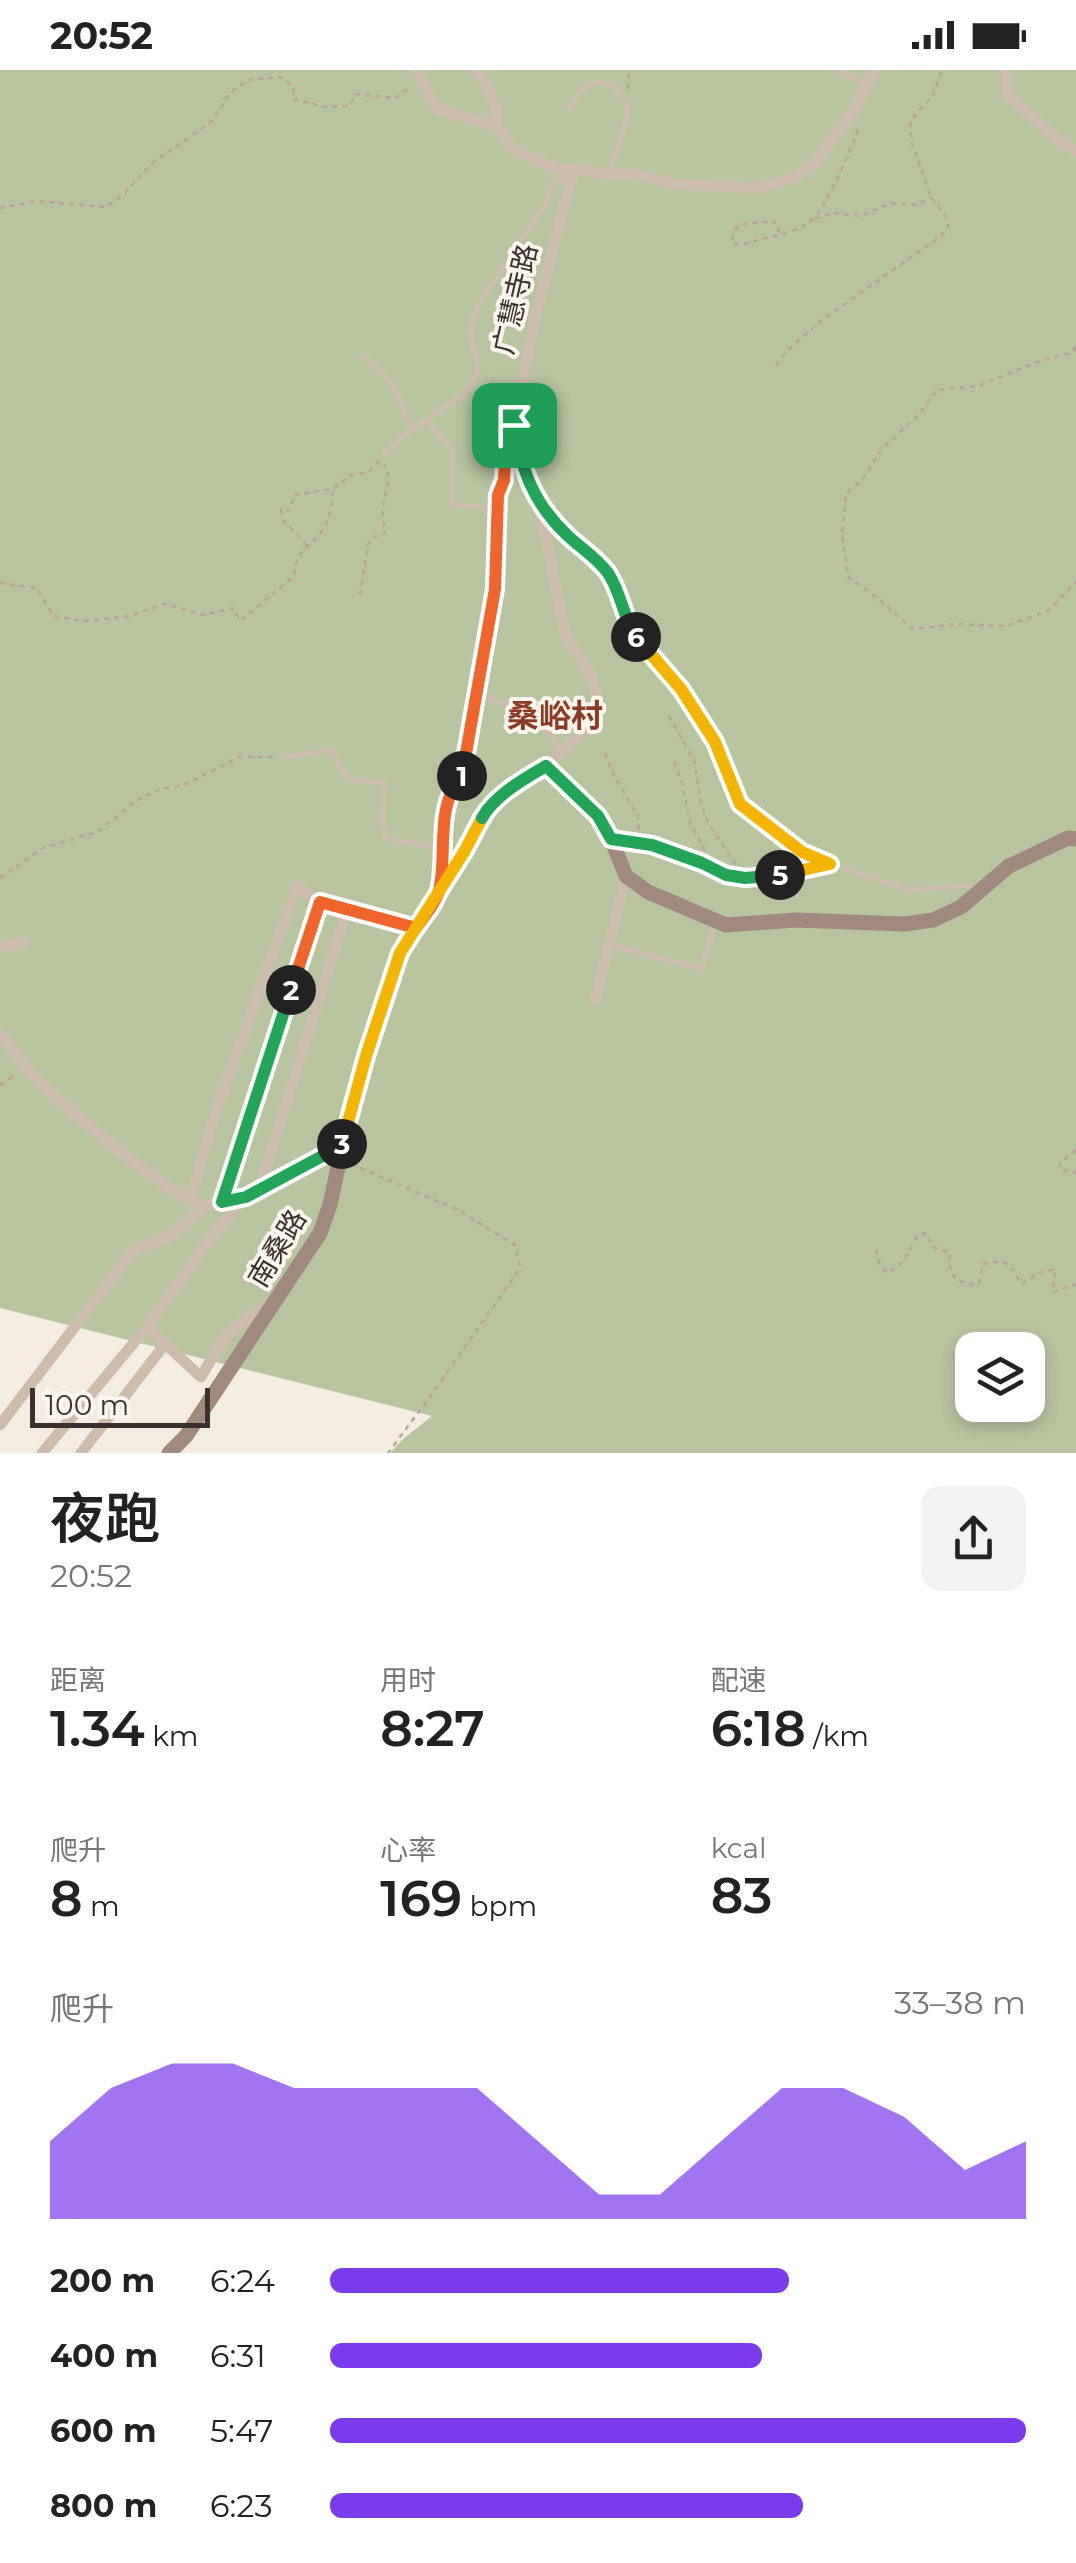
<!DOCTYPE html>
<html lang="zh">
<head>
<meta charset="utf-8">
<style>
  :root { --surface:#fff; --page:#f2f2f2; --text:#222; --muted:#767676; --accent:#7c3aed }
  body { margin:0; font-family:Montserrat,"Noto Sans SC",sans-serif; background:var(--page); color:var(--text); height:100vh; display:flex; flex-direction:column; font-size:38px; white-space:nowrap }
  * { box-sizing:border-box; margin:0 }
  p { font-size:32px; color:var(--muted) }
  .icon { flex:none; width:55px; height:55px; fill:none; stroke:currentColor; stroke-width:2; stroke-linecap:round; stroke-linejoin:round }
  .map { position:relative; height:1383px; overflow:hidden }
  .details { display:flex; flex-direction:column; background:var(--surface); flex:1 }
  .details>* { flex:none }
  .buttons { position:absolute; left:955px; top:1262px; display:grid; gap:20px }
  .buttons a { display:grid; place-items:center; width:90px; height:90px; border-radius:20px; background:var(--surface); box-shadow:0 5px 15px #0003; font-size:50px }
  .scale { position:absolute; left:30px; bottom:25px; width:180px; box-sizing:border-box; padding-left:10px; border:5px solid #3b302b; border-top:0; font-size:28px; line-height:35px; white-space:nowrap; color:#3b302b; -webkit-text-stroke:8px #fbf5ee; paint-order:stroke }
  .pin { position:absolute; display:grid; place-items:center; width:85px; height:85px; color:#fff; margin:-42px; border-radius:20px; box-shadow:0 5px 15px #0006 }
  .km { position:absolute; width:50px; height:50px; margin:-25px; border-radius:50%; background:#222; color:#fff; font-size:28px; line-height:50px; text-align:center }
  .round { display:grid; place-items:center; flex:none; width:105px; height:105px; border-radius:20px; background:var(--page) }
  .overview { display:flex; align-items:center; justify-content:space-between; height:170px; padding:0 50px }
  h1 { font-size:55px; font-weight:600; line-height:75px }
  .figures { display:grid; grid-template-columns:repeat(3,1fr); gap:15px; height:170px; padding:10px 50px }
  .figures div { display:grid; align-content:center }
  .figures b { font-size:50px; font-weight:600 }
  .figures small { font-size:28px; font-weight:400 }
  .figures p { font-size:28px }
  .chart { height:280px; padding:20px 50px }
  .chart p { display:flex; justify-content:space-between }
  .chart svg { width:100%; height:180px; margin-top:10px; fill:var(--accent); opacity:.7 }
  ul { padding:0 50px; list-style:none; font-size:32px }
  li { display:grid; grid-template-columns:160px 120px 1fr; align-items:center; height:75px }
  li i { height:25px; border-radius:12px; background:var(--accent) }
  .status { display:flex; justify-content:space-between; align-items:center; height:70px; padding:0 50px; background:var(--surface); direction:ltr }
  .status svg { height:28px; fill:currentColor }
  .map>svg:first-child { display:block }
</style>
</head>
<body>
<div class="status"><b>20:52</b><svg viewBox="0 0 49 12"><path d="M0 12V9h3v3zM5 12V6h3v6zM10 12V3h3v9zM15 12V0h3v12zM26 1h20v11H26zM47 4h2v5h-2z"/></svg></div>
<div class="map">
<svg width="1076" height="1383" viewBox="0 0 1076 1383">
  <rect width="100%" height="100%" fill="#f4ebe1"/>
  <path fill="#b8c4a0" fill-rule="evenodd" d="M 0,0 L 1076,0 L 1076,1383 L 390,1383 L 403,1369 L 432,1346 L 0,1238 ZM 972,1280 L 1028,1280 L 1028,1335 L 972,1335 Z"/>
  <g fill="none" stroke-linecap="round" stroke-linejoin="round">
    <path stroke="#b9a596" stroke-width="2.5" stroke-dasharray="5 5" stroke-linecap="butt" d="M 628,19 L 629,0
      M 0,138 L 36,131 L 106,137 L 123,125 L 151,94 L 212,51 L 229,24 L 248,10 L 282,7 L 293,17 L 294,29 L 325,37 L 349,36 L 356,24 L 395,28 L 408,19 L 409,15
      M 815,149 L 833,143 L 860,146 L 891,133 L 917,135 L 931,127
      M 780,163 L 774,151 L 744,154 L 734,160 L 732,172 L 738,175 L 744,174 C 762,168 798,163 812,150 C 826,138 848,83 857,64 L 857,58
      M 1076,277 L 1071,283 L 1037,292 L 978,316 L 937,320 L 921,342 L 881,380 L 863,409 L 846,424 L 842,463 L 848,507 L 879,529 L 913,559 L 957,554 L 1006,556 L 1048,541 L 1076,512
      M 776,295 L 789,279 L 822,250 L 941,166 L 948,156 L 946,147 L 931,127 L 911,70 L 910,60 L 911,50 L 932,27 L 942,0
      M 307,475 L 283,450 L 281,440 L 290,440 L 294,425 L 333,419 L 351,405 L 369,402 L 381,389
      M 0,513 L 36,518 L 54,546 L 85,551 L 130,546 L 165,534 L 204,545 L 233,538 L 240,551 L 294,506 C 296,477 310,479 323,459 C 331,447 332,433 333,419
      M 360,525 L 368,475 L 371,468 L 385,463 C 384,455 382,445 383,437 C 385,420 393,410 384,394
      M 669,646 L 694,690 L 701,733 L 708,753 L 739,799
      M 605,683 L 614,706 L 638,746 L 639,763
      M 674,692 L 682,713 L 690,753 L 707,784
      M 0,808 L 43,778 L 97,762 L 136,731 L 160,719 L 184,715 L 239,687 L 276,687
      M 0,1015 L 15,1005
      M 1076,1080 L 1060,1093 L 1060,1099 L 1076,1103
      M 351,1094 L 458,1140 L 515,1175 L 520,1198 L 435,1320 L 388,1383
      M 876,1180 L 879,1193 L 887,1203 L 903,1192 L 917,1166 L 926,1163 L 934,1178 L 949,1182 L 950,1198 L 956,1210 L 973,1215 L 979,1213 L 983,1194 C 1008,1189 1010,1193 1021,1214 L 1041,1202 L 1055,1199 L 1053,1222 L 1076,1214"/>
    <path stroke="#cdbbac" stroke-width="5" d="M 838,0 L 865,14
      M 570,38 C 574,32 579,22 584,18 C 602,5 624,18 627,38 C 629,52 614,86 609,101
      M 365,287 L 388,309 L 397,324 L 412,359
      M 427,351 L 448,374 L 452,383 L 452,434 L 497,439
      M 385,384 L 404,365 L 462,326 L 477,305 L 476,285 L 470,266 L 472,251 L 479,233 L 544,136 L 552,116 L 569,103
      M 543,438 L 570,467 L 597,488 L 612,510 L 620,522 L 631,559 L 681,619 L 715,671 L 741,734 L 802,782 L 830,794 L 909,820 L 973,815 L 978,819
      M 478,624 C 521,640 532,640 560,678
      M 286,687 L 333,680 C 346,715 348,710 384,712 L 382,751 L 386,768 L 442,779
      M 614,770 C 644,774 670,781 699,792 C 714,798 727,807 743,808 C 772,810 802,800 830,794
      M 441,807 C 442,773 438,733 462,706 L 495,519 L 498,425 L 504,410 L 506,372 L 512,359
      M 612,875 L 702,899 L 714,855"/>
    <path stroke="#cdbbac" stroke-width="11" d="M 416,0 L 437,39 L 498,57 L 513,79 L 557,99 L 574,99
      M 474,0 C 490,17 497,33 498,57
      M 1006,0 L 1007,24 L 1057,69 L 1076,81
      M 547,696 L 594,650 L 598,632 L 592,607 L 565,564 L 542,448 L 519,381 L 514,355 L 535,248 L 574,99 L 608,104 L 634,104 L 674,114 L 759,118 L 795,107 L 815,93 L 856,37 L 875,0
      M 0,878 L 23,872
      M 595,930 L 626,806
      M 0,964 C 12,975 18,989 29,1001 C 52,1027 177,1135 207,1135 C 246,1135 307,1095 341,1076
      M 259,1120 L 347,840
      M 245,1127 L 211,1168 L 147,1257 L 201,1307 C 225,1266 229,1255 273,1234
      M 190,1130 L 215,1044 L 297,816 L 320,832 L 416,858
      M 222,1132 L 320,832
      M 0,1355 L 134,1179 L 168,1168 L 206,1135
      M 42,1383 L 147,1257
      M 81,1383 L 165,1274"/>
    <path stroke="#a18a7d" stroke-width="15" d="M 169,1383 L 186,1366 L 320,1163 L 330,1135 L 349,1045 L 400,883 L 464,782 L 487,740 L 521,710 L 547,696 L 598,746 L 609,764 L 626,806 L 648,822 L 726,855 L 796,850 L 904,854 L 933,850 L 961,837 L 1009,796 L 1068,768 L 1076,769"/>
  </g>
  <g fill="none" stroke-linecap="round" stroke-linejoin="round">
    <defs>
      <path id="split-1" d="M 462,706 L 495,519 L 498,425 L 504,410 L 506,372 L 514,355"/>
      <path id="split-2" d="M 291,920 L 320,832 L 416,858 C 424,846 438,831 440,816 C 447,779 435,737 462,706"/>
      <path id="split-3" d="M 291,920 L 222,1132 L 246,1127 L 341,1076 L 342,1074"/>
      <path id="split-4" d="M 342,1074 L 366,986 L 400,883 L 464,782 L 482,748"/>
      <path id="split-5" d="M 482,748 C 495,725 524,709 546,696 L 598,746 L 611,769 L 652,775 L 702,793 L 726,805 L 745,808 L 780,805"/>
      <path id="split-6" d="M 636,567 L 681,619 L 715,672 L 740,734 L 802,782 L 830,794 L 780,805"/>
      <path id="split-7" d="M 514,355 C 522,401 533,433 568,466 C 582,479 596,487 608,503 C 622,524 623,548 636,567"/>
    </defs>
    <use href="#split-1" stroke="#fff" stroke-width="20"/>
    <use href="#split-2" stroke="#fff" stroke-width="20"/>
    <use href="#split-3" stroke="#fff" stroke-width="20"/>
    <use href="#split-4" stroke="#fff" stroke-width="20"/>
    <use href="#split-5" stroke="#fff" stroke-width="20"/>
    <use href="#split-6" stroke="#fff" stroke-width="20"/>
    <use href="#split-7" stroke="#fff" stroke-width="20"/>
    <use href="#split-1" stroke="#f0652b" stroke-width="12"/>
    <use href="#split-2" stroke="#f0652b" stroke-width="12"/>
    <use href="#split-3" stroke="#22a559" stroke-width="12"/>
    <use href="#split-4" stroke="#f5b400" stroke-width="12"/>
    <use href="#split-5" stroke="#22a559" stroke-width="12"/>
    <use href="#split-6" stroke="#f5b400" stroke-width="12"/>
    <use href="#split-7" stroke="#22a559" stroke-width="12"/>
  </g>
  <g text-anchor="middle" stroke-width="8" stroke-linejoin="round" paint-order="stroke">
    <g font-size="28" fill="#3b302b" stroke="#fbf5ee">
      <text transform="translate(515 229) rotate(-77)" y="10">广慧寺路</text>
      <text transform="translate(277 1178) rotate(-59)" y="10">南桑路</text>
    </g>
    <g font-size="32" font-weight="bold" fill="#8c3b22" stroke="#fbf5ee">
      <text x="555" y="657">桑峪村</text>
    </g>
  </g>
</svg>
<div class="buttons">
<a><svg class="icon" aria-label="layers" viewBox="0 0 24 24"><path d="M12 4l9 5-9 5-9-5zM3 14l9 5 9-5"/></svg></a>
</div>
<div class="scale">100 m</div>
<div class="pin" style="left:514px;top:355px;background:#1e9e55"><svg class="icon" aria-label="arrive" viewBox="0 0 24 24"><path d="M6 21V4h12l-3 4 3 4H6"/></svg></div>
<b class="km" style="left:462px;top:706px">1</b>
<b class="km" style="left:291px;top:920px">2</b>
<b class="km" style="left:342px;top:1074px">3</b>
<b class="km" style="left:780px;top:805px">5</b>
<b class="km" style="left:636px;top:567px">6</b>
</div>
<section class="details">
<div class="overview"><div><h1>夜跑</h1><p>20:52</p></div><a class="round"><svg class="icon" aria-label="share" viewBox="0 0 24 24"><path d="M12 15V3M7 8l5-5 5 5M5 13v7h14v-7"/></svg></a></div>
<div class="figures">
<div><p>距离</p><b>1.34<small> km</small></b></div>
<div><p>用时</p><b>8:27</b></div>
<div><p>配速</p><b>6:18<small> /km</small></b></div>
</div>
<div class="figures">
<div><p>爬升</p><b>8<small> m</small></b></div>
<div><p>心率</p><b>169<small> bpm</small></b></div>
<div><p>kcal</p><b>83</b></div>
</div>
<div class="chart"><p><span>爬升</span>33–38 m</p>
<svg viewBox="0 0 160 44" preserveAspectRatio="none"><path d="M0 44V25L10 12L20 6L30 6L40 12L50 12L60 12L70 12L80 25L90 38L100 38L110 25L120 12L130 12L140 19L150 32L160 25V44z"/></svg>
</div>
<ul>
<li><b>200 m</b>6:24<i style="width:66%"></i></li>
<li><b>400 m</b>6:31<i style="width:62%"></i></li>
<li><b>600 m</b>5:47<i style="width:100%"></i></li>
<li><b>800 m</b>6:23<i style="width:68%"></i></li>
</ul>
</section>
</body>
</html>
